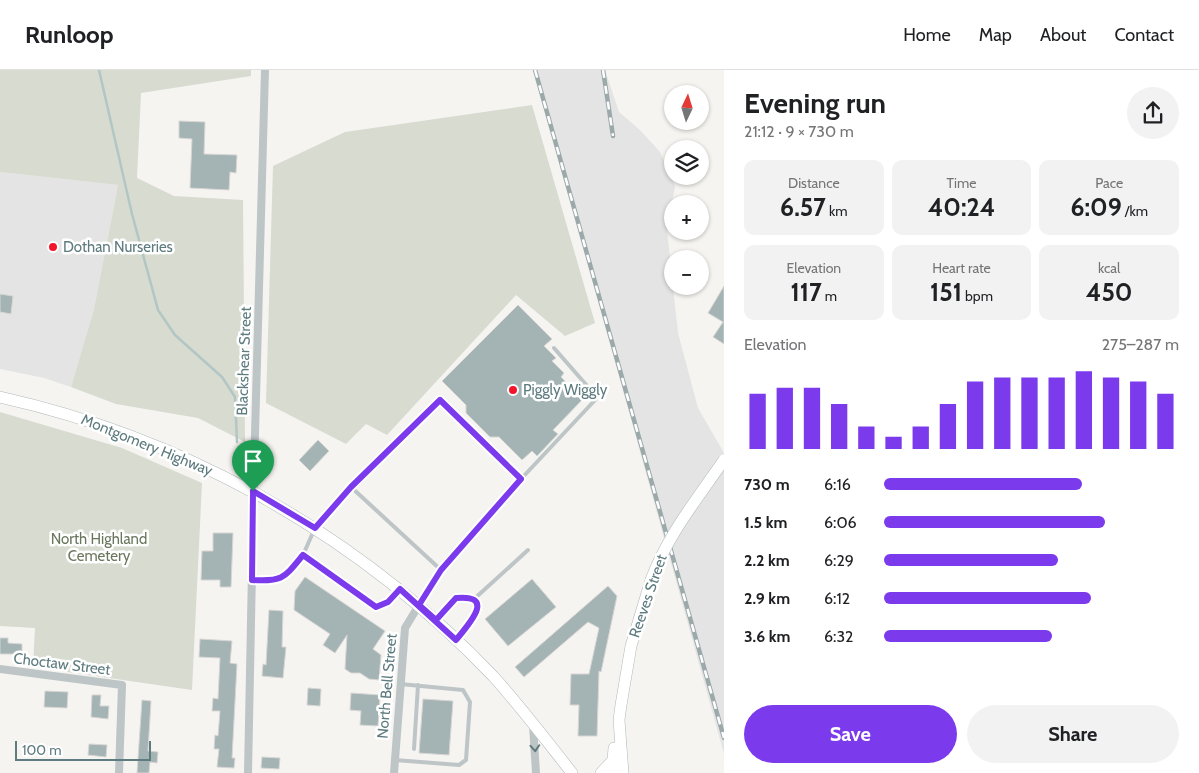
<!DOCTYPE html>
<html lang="en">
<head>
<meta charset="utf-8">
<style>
  :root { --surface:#fff; --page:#f2f2f2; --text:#202124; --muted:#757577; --line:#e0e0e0; --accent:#7c3aed }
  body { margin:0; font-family:Cabin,sans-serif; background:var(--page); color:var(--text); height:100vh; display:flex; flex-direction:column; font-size:19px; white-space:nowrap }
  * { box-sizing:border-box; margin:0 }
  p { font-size:16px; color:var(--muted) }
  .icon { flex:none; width:28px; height:28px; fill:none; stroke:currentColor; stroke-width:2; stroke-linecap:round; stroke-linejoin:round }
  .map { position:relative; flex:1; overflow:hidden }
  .panel { display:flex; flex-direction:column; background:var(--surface); width:475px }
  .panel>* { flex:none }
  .needle { width:32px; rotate:4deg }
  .fabs { position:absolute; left:664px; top:15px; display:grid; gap:10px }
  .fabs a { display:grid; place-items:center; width:45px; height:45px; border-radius:50%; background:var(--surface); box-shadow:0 1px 4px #0004; font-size:25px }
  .scale { position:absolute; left:15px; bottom:12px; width:136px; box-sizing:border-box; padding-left:5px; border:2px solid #5e7b7f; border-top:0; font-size:14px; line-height:18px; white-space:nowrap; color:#5e7b7f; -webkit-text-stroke:4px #fff; paint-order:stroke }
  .pin { position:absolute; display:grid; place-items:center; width:42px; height:42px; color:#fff; margin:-51px -21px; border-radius:50% 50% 50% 0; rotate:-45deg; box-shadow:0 0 5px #0007 }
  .pin .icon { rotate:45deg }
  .round { display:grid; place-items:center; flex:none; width:52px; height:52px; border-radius:26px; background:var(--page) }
  .headline { display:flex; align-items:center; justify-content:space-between; height:85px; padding:0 20px }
  h1 { font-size:28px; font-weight:700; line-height:38px }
  .metrics { display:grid; grid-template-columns:repeat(3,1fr); gap:8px; height:85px; padding:5px 20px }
  .metrics div { display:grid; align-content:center; border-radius:10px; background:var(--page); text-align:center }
  .metrics b { font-size:25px; font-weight:700 }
  .metrics small { font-size:14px; font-weight:400 }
  .metrics p { font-size:14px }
  .chart { height:140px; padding:10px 20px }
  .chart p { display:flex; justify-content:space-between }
  .chart svg { width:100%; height:90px; margin-top:5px; stroke:var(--accent); stroke-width:6 }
  .cta { display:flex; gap:10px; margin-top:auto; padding:10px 20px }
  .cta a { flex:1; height:58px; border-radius:30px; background:var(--accent); color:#fff; font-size:20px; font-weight:700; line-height:58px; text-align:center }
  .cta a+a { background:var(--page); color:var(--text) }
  ul { padding:0 20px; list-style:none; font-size:16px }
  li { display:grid; grid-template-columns:80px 60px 1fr; align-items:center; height:38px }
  li i { height:12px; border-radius:6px; background:var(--accent) }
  header { display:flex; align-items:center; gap:30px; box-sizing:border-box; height:70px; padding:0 25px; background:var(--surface); border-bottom:1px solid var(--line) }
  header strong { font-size:24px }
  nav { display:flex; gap:28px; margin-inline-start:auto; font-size:18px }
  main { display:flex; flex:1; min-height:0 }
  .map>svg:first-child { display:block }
</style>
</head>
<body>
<header>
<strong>Runloop</strong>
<nav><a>Home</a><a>Map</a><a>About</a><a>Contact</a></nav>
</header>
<main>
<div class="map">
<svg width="724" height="703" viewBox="0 0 724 703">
  <rect width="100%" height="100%" fill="#f6f4f1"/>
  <path fill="#e3e4e3" d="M 534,0 L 605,0 L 619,42 L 640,60 L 660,82 L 675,116 L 667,160 L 678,263 L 698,338 L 724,383 L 724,684 Z
    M 0,102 L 118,115 L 94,239 L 71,317 L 44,308 L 0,299 Z"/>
  <path fill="#d7dbd0" d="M 0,0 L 251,0 L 251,6 L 141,23 L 137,108 L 174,126 L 243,130 L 245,372 L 198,348 L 116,334 L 71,317 L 94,239 L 118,115 L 0,102 Z
    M 532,35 L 595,253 L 565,266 L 516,225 L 387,365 L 366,354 L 346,374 L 266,333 L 273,96 L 345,62 Z
    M 0,342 L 122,378 L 202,413 L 192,620 L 33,597 L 35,558 L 0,556 Z"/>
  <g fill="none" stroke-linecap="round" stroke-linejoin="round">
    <path stroke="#b2c7c5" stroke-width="2.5" d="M 99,0 L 132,144 L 158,240 L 175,265 L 222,307 L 235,327 L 237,372"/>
  </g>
  <path fill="#a4b3b4" stroke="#d7d6d4" d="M 179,51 L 205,52 L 204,84 L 237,85 L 236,103 L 230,102 L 229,120 L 190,118 L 192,69 L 179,68 Z
    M 724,216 L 724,274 L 713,267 L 723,252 L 708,243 Z
    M 0,224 L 13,226 L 11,244 L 0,242 Z
    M 518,235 L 552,269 L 544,276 L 556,288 L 552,291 L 564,303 L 561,307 L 583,329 L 553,360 L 558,364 L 537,386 L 532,381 L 522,390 L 499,367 L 490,367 L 466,343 L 466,335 L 442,311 Z
    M 318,370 L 329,381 L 310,401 L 299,390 Z
    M 213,463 L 233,463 L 231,517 L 220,517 L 220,510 L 201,510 L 202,481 L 213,481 Z
    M 305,507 L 385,561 L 373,579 L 381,585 L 379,610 L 369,609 L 360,603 L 351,603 L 345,599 L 347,565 L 335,583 L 323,575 L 330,564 L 294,540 L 295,521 Z
    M 532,509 L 556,537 L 508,576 L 485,549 Z
    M 608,516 L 617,526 L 601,602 L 599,601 L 597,666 L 578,666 L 579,635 L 570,635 L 571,604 L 589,604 L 599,558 L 588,552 L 524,607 L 515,597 Z
    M 269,540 L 283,541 L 282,577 L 286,577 L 283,608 L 262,606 L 263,594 L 266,595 Z
    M 0,568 L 8,568 L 8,573 L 22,574 L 22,584 L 0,584 Z
    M 200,569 L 232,571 L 230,593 L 237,594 L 232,688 L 235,688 L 234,698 L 217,697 L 219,679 L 214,679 L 215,665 L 218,666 L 220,641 L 212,641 L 213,628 L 218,629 L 220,588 L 199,587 Z
    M 308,618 L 321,619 L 320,636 L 307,635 Z
    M 45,621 L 68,622 L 67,638 L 44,637 Z
    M 351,623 L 380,625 L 378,656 L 360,655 L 361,641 L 350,640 Z
    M 92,625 L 101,625 L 100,636 L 109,636 L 108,649 L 91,647 Z
    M 423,629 L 453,631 L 449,685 L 419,683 Z
    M 142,630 L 151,631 L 148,681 L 158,682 L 157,693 L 150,692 L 149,703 L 137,703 Z
    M 89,674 L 107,675 L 106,687 L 88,685 Z
    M 262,687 L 280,688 L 279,699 L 261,698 Z"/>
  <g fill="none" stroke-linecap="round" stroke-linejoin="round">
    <defs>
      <path id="primary" d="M 0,327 C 189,369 360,467 493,606 C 521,637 546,670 572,703
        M 601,703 L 614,689
        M 612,703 L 614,678
        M 623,703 L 619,650 L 621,635 L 631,576 L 651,510"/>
    </defs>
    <use href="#primary" stroke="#aeb8b9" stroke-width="12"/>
    <path stroke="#bdc5c6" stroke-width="4" d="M 521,409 L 596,329 L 596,326 L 554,278
      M 351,417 L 441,500
      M 252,510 C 283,512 284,509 303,485
      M 398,521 L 388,532 L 376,537 L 303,485 L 315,458 L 328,442 L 440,330 L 521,409 L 441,500 L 419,535
      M 436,550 L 456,528 L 467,527 L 473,530
      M 457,568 C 468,556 482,546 473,530 L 528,480
      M 414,679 L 418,615
      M 395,690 L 459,695 L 466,690 L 470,632 L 463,620 L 400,614"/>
    <path stroke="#bdc5c6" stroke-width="8" d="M 0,599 L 122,615 L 119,703
      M 533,655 L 536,703
      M 248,703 L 254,400 L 265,0
      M 394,703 L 405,558 L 419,535"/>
    <use href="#primary" stroke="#fff" stroke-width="11"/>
    <defs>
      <path id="rail" d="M 535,0 L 724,668
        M 603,0 L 613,66"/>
    </defs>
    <use href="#rail" stroke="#9ca9ab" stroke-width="4.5"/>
    <use href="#rail" stroke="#fff" stroke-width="2.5" stroke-dasharray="8" stroke-linecap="butt"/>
    <defs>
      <path id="primary-bridge" d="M 651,510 C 667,466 697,429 724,390"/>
    </defs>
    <use href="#primary-bridge" stroke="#aeb8b9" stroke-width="12" stroke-linecap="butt"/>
    <use href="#primary-bridge" stroke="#fff" stroke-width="11"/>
  </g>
  <defs><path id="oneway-chevron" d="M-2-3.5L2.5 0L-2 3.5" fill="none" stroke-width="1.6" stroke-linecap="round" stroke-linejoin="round" transform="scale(1.25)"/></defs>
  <use stroke="#5e7b7f" href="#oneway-chevron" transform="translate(535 678) rotate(86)"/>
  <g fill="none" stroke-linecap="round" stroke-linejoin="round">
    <defs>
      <path id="route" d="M 253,421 L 252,510 C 283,512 284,508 303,485 L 376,537 L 388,532 L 400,519 L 456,570 C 467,556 498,524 456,528 L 436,550 L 419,535 L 441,500 L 521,409 L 440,330 L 351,417 L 315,458 L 253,421"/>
    </defs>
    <use href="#route" stroke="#fff" stroke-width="10"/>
    <use href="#route" stroke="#7c3aed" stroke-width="6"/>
  </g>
  <g fill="#f2152b" stroke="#fff" stroke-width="2">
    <circle cx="53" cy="177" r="5"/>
    <circle cx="513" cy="320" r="5"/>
  </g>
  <g text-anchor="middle" stroke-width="5" stroke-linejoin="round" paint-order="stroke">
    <g font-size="15" fill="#5e7b7f" stroke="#fff" text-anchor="start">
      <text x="63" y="182">Dothan Nurseries</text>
      <text x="523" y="325">Piggly Wiggly</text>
    </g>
    <g font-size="15" fill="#5e7b7f" stroke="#fff">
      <text transform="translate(244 291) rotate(-88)" y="5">Blackshear Street</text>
      <text transform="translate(147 375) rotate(22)" y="5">Montgomery Highway</text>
      <text transform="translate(648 526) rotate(-71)" y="5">Reeves Street</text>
      <text transform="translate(62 594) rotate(7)" y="5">Choctaw Street</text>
      <text transform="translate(387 616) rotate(-85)" y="5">North Bell Street</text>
    </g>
    <g font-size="15" fill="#6a775d" stroke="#fff">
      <text x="99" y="474">North Highland<tspan x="99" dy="17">Cemetery</tspan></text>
    </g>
  </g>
</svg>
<div class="fabs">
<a><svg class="needle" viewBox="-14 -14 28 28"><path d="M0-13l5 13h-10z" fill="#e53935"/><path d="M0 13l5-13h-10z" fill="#757577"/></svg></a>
<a><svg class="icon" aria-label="layers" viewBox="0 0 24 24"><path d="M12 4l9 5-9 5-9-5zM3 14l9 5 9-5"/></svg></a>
<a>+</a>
<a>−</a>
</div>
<div class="scale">100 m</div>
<div class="pin" style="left:253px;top:421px;background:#1e9e55"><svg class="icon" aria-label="arrive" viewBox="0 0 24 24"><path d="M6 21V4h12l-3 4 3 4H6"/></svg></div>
</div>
<section class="panel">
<div class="headline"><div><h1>Evening run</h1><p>21:12 · 9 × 730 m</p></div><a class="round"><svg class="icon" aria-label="share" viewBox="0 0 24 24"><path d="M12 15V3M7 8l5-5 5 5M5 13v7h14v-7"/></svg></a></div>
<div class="metrics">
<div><p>Distance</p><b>6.57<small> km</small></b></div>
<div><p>Time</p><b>40:24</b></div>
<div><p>Pace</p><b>6:09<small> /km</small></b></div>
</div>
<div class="metrics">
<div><p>Elevation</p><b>117<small> m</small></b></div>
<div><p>Heart rate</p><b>151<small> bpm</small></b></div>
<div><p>kcal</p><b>450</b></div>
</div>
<div class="chart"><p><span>Elevation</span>275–287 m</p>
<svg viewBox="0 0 160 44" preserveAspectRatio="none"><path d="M5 44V17M15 44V14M25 44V14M35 44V22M45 44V33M55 44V38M65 44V33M75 44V22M85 44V11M95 44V9M105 44V9M115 44V9M125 44V6M135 44V9M145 44V11M155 44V17"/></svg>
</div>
<ul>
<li><b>730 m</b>6:16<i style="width:67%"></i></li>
<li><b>1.5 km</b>6:06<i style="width:75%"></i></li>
<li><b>2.2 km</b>6:29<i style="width:59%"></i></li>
<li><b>2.9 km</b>6:12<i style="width:70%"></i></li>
<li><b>3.6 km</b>6:32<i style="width:57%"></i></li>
</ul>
<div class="cta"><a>Save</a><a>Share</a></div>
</section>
</main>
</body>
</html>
